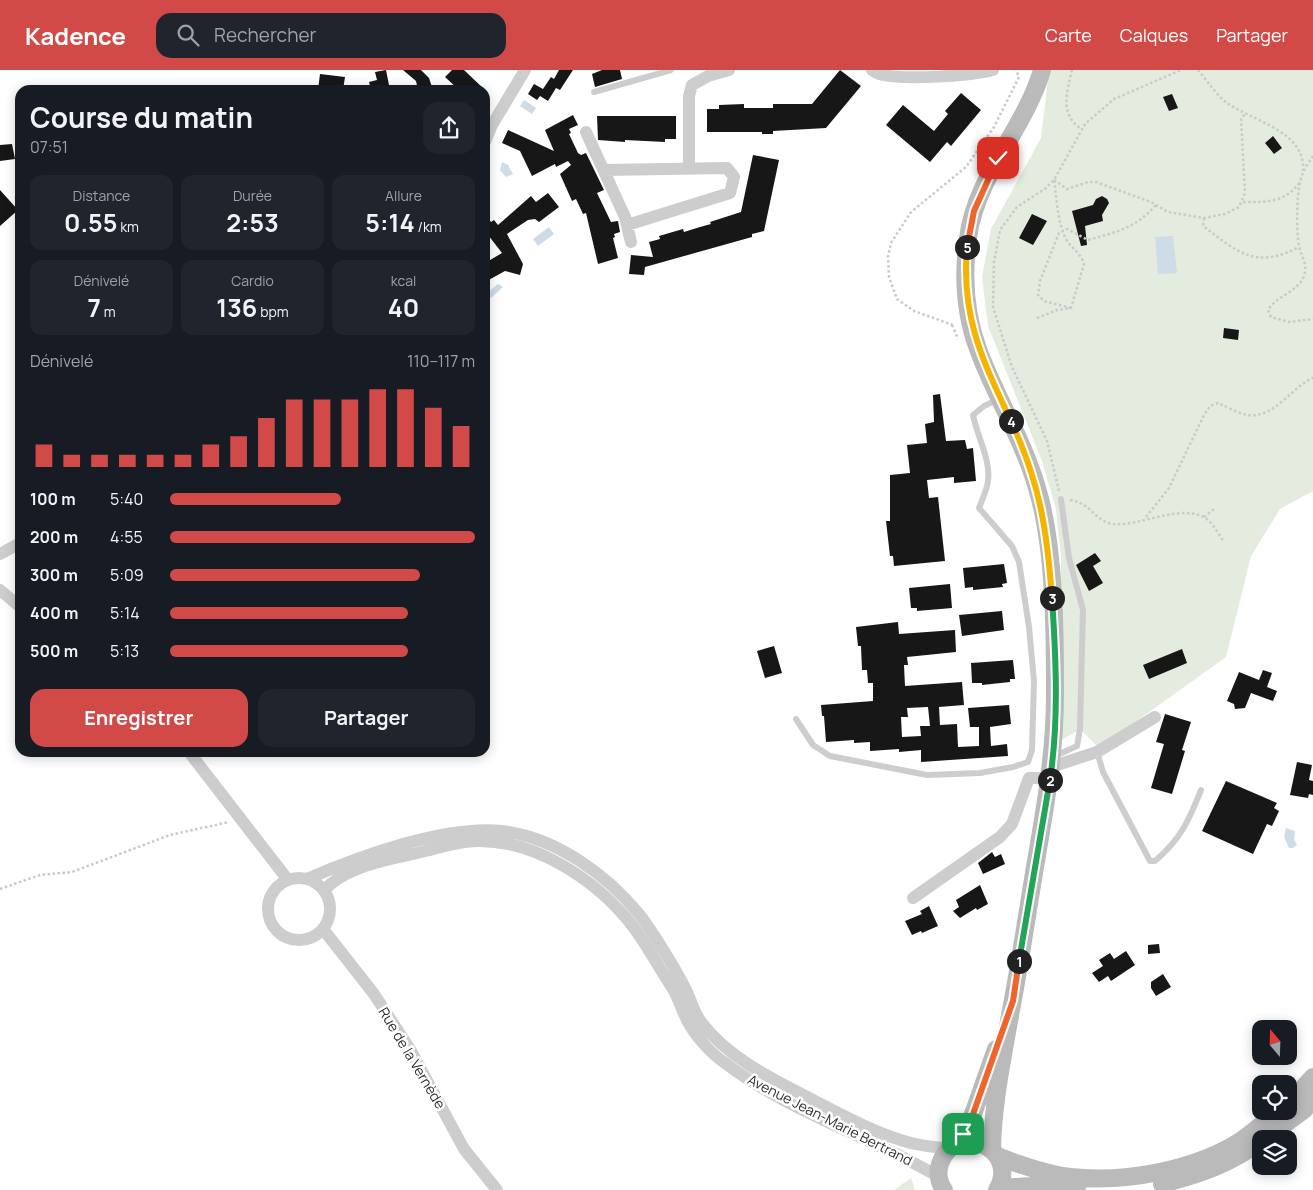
<!DOCTYPE html>
<html lang="fr">
<head>
<meta charset="utf-8">
<style>
  :root { --surface:#171b24; --page:#20242c; --text:#f1f3f6; --muted:#9ea1a6; --accent:#d14a47 }
  body { margin:0; font-family:Manrope,sans-serif; background:var(--page); color:var(--text); height:100vh; display:flex; flex-direction:column; font-size:19px; white-space:nowrap }
  * { box-sizing:border-box; margin:0 }
  p { font-size:16px; color:var(--muted) }
  .icon { flex:none; width:28px; height:28px; fill:none; stroke:currentColor; stroke-width:2; stroke-linecap:round; stroke-linejoin:round }
  .map { position:relative; flex:1; overflow:hidden }
  .drawer { position:absolute; left:15px; top:15px; width:475px; height:672px; display:flex; flex-direction:column; background:var(--surface); border-radius:15px; box-shadow:0 2px 12px #0003 }
  .drawer>* { flex:none }
  .needle { width:32px; rotate:341deg }
  .tools { position:absolute; left:1252px; top:950px; display:grid; gap:10px }
  .tools a { display:grid; place-items:center; width:45px; height:45px; border-radius:10px; background:var(--surface); box-shadow:0 2px 12px #0003; font-size:25px }
  .pin { position:absolute; display:grid; place-items:center; width:42px; height:42px; color:#fff; margin:-21px; border-radius:10px; box-shadow:0 2px 8px #0006 }
  .km { position:absolute; width:25px; height:25px; margin:-12px; border-radius:50%; background:#222; color:#fff; font-size:14px; line-height:25px; text-align:center }
  .round { display:grid; place-items:center; flex:none; width:52px; height:52px; border-radius:15px; background:var(--page) }
  .headline { display:flex; align-items:center; justify-content:space-between; height:85px; padding:0 15px }
  h1 { font-size:28px; font-weight:700; line-height:38px }
  .figures { display:grid; grid-template-columns:repeat(3,1fr); gap:8px; height:85px; padding:5px 15px }
  .figures div { display:grid; align-content:center; border-radius:12px; background:var(--page); text-align:center }
  .figures b { font-size:25px; font-weight:700 }
  .figures small { font-size:14px; font-weight:400 }
  .figures p { font-size:14px }
  .chart { height:140px; padding:10px 15px }
  .chart p { display:flex; justify-content:space-between }
  .chart svg { width:100%; height:90px; margin-top:5px; stroke:var(--accent); stroke-width:6 }
  .action { display:flex; gap:10px; margin-top:auto; padding:10px 15px }
  .action a { flex:1; height:58px; border-radius:15px; background:var(--accent); color:#fff; font-size:20px; font-weight:700; line-height:58px; text-align:center }
  .action a+a { background:var(--page); color:var(--text) }
  ul { padding:0 15px; list-style:none; font-size:16px }
  li { display:grid; grid-template-columns:80px 60px 1fr; align-items:center; height:38px }
  li i { height:12px; border-radius:6px; background:var(--accent) }
  header { display:flex; align-items:center; gap:30px; box-sizing:border-box; height:70px; padding:0 25px; background:var(--accent); color:#fff }
  header strong { font-size:24px }
  nav { display:flex; gap:28px; margin-inline-start:auto; font-size:18px }
  .search { width:350px; height:45px; background:var(--page); display:flex; align-items:center; gap:12px; box-sizing:border-box; padding:0 18px; border-radius:15px; color:var(--muted); font-size:19px }
  .map>svg:first-child { display:block }
</style>
</head>
<body>
<header>
<strong>Kadence</strong>
<div class="search"><svg class="icon" aria-label="search" viewBox="0 0 24 24"><circle cx="10" cy="10" r="6"/><path d="M15 15l6 6"/></svg>Rechercher</div>
<nav><a>Carte</a><a>Calques</a><a>Partager</a></nav>
</header>
<div class="map">
<svg width="1313" height="1120" viewBox="0 0 1313 1120">
  <rect width="100%" height="100%" fill="#fff"/>
  <path fill="#e4ebdf" d="M 1049,0 L 1313,0 L 1313,421 L 1280,439 L 1251,486 L 1226,587 L 1099,678 L 1080,659 L 1059,672 L 1061,487 L 1056,439 L 1042,391 L 988,256 L 982,207 L 991,159 L 1041,68 Z
    M 911,1108 L 915,1120 L 894,1120 Z"/>
  <path fill="#cedce8" d="M 524,30 L 536,38 L 532,44 L 520,36 Z
    M 502,92 L 508,95 L 513,104 L 506,107 L 500,100 Z
    M 549,157 L 554,164 L 538,176 L 533,169 Z
    M 1173,166 L 1177,203 L 1158,204 L 1155,167 Z
    M 498,214 L 503,217 L 491,228 L 487,223 Z
    M 1286,758 L 1295,761 L 1294,769 L 1297,775 L 1293,778 L 1289,778 L 1284,767 Z"/>
  <path fill="#171717" fill-rule="evenodd" d="M 386,0 L 390,20 L 371,20 L 369,12 L 377,10 L 375,2 Z
    M 403,0 L 421,0 L 429,8 L 433,20 L 418,20 L 416,11 Z
    M 452,0 L 464,0 L 485,20 L 459,20 L 445,7 Z
    M 559,0 L 573,0 L 560,20 L 556,18 L 548,31 L 540,26 L 537,30 L 528,24 L 534,14 L 543,19 L 551,7 L 554,9 Z
    M 602,0 L 620,0 L 622,9 L 595,17 L 592,4 Z
    M 840,0 L 861,16 L 826,58 L 773,61 L 773,64 L 762,64 L 762,62 L 707,62 L 707,39 L 719,39 L 719,35 L 744,34 L 744,38 L 773,38 L 773,34 L 812,34 Z
    M 320,4 L 345,7 L 343,20 L 318,20 Z
    M 961,23 L 981,40 L 951,76 L 947,72 L 930,92 L 886,55 L 903,35 L 934,61 L 948,44 L 945,41 Z
    M 1172,24 L 1178,38 L 1169,41 L 1163,27 Z
    M 573,45 L 578,55 L 569,59 L 571,63 L 569,64 L 578,83 L 581,85 L 586,83 L 604,120 L 597,123 L 611,152 L 618,151 L 620,162 L 614,164 L 615,167 L 613,168 L 618,188 L 598,194 L 586,143 L 583,144 L 576,129 L 572,131 L 560,104 L 571,95 L 568,91 L 556,97 L 555,94 L 532,106 L 520,81 L 502,73 L 508,60 L 554,81 L 545,60 Z
    M 597,46 L 676,46 L 676,69 L 665,69 L 665,72 L 625,70 L 625,72 L 598,70 Z
    M 1273,66 L 1282,78 L 1274,84 L 1265,73 Z
    M 12,74 L 15,89 L 0,91 L 0,75 Z
    M 753,85 L 779,90 L 764,161 L 752,164 L 752,167 L 645,197 L 644,205 L 629,204 L 631,185 L 653,187 L 649,172 L 660,169 L 659,166 L 683,159 L 684,162 L 700,157 L 711,154 L 710,152 L 741,142 Z
    M 0,120 L 18,140 L 0,156 Z
    M 548,123 L 559,137 L 539,152 L 535,149 L 528,150 L 507,164 L 523,194 L 520,205 L 505,201 L 485,212 L 485,193 L 502,183 L 485,161 L 485,144 L 491,152 L 494,150 L 498,155 L 531,126 L 536,132 Z
    M 1102,126 L 1107,129 L 1109,133 L 1102,145 L 1103,151 L 1085,156 L 1087,175 L 1081,176 L 1072,141 L 1093,135 L 1096,129 Z
    M 1032,144 L 1047,151 L 1033,175 L 1019,168 Z
    M 1224,258 L 1239,260 L 1238,270 L 1223,268 Z
    M 940,324 L 946,371 L 965,370 L 967,379 L 973,378 L 976,411 L 954,413 L 954,407 L 927,410 L 929,428 L 938,427 L 945,491 L 894,496 L 893,486 L 890,486 L 886,451 L 890,451 L 890,405 L 910,403 L 907,375 L 927,373 L 925,354 L 934,352 L 933,325 Z
    M 1095,483 L 1101,491 L 1093,496 L 1103,513 L 1089,521 L 1076,495 Z
    M 1004,494 L 1007,513 L 1002,514 L 1003,517 L 973,520 L 973,517 L 965,518 L 963,498 Z
    M 950,514 L 952,538 L 917,541 L 917,538 L 911,538 L 909,518 Z
    M 1002,541 L 1004,560 L 962,566 L 959,545 Z
    M 898,552 L 899,564 L 955,560 L 956,582 L 907,587 L 908,595 L 904,595 L 905,616 L 962,612 L 964,635 L 939,637 L 940,655 L 957,654 L 958,677 L 979,676 L 979,657 L 970,657 L 968,638 L 1009,635 L 1011,654 L 990,657 L 991,676 L 1007,674 L 1008,686 L 921,692 L 921,680 L 899,682 L 899,679 L 870,681 L 870,672 L 854,673 L 854,670 L 826,672 L 824,646 L 822,646 L 821,635 L 873,631 L 873,613 L 868,613 L 867,600 L 862,600 L 861,576 L 858,576 L 856,557 ZM 928,637 L 930,656 L 920,656 L 921,666 L 902,667 L 901,647 L 908,647 L 907,638 Z
    M 774,576 L 782,603 L 765,608 L 757,581 Z
    M 1182,579 L 1187,593 L 1149,609 L 1143,595 Z
    M 1013,590 L 1015,609 L 1010,609 L 1010,612 L 982,615 L 982,613 L 972,613 L 971,593 Z
    M 1263,600 L 1272,603 L 1267,617 L 1277,621 L 1273,631 L 1251,623 L 1245,638 L 1235,639 L 1234,634 L 1227,631 L 1239,602 L 1259,610 Z
    M 1165,644 L 1191,652 L 1182,680 L 1185,681 L 1172,724 L 1151,718 L 1164,674 L 1156,672 Z
    M 1297,692 L 1312,695 L 1309,710 L 1313,711 L 1313,725 L 1309,724 L 1308,728 L 1290,725 Z
    M 1226,711 L 1277,733 L 1274,738 L 1279,741 L 1272,756 L 1267,754 L 1253,784 L 1202,761 Z
    M 992,782 L 995,787 L 1001,784 L 1005,794 L 983,804 L 978,793 Z
    M 980,815 L 988,834 L 977,840 L 976,838 L 960,848 L 953,841 L 959,837 L 956,830 Z
    M 929,836 L 938,856 L 922,863 L 921,861 L 912,865 L 905,851 L 922,844 L 920,841 Z
    M 1159,874 L 1160,883 L 1148,884 L 1148,875 Z
    M 1126,881 L 1135,895 L 1111,911 L 1108,906 L 1099,912 L 1092,903 L 1103,896 L 1099,890 L 1110,883 L 1114,889 Z
    M 1163,904 L 1171,917 L 1156,926 L 1151,918 L 1151,912 Z"/>
  <g fill="none" stroke-linecap="round" stroke-linejoin="round">
    <path stroke="#cacaca" stroke-width="2.5" stroke-dasharray="2.5 2.5" stroke-linecap="butt" d="M 1072,0 C 1067,21 1059,46 1082,59
      M 1198,0 C 1207,10 1216,25 1227,33 C 1252,51 1307,61 1303,102
      M 1313,86 C 1310,91 1305,97 1303,103 C 1296,117 1296,161 1299,176 C 1301,187 1308,193 1304,206 C 1298,222 1276,226 1268,240 L 1271,247 L 1289,252 L 1313,249
      M 1054,110 L 1067,119 L 1088,112 L 1096,112 L 1151,132 L 1168,142 L 1204,148 L 1225,144 L 1239,137 L 1245,123 L 1241,49 L 1246,43
      M 1243,132 C 1267,132 1285,133 1300,112
      M 1204,148 L 1203,156 C 1238,182 1255,200 1299,177
      M 1071,238 L 1044,231 L 1038,225 L 1040,211 L 1059,163 L 1067,159 L 1088,170 C 1119,161 1134,159 1156,135
      M 1037,248 L 1057,240 L 1071,238 L 1084,194 C 1081,183 1071,178 1066,169 C 1057,151 1057,129 1054,110
      M 952,255 L 958,269
      M 953,255 L 914,241 L 897,229 L 889,207 L 888,187 L 891,173 L 911,142 L 966,97 L 994,57 L 1019,7 L 1016,0
      M 1059,421 L 1047,371 L 1012,297 L 993,237 L 994,192 L 1000,160 L 1017,137 L 1046,118 L 1054,110 L 1085,54 L 1114,29 L 1181,0
      M 1070,430 C 1093,434 1094,451 1113,454 C 1140,457 1185,431 1208,450 C 1214,455 1219,465 1224,472
      M 1146,447 L 1169,418 L 1204,345 L 1210,336 L 1218,333 C 1227,337 1238,343 1247,345 C 1275,349 1291,317 1313,308
      M 1204,447 L 1214,439
      M 0,819 L 40,805 L 72,802 L 170,765 L 229,752"/>
    <path stroke="#cdcdcd" stroke-width="6" d="M 594,22 L 671,0
      M 796,649 L 813,675 L 830,686 L 927,705 L 980,703 L 1013,697 L 1028,692 L 1032,680 L 1034,611 L 1029,557 L 1019,492 L 1012,476 L 979,438 C 982,430 987,420 988,411 C 991,390 977,366 973,345 L 984,336 L 999,329
      M 1097,682 L 1103,702 L 1150,791 L 1155,791 C 1181,769 1189,750 1201,720
      M 1053,687 L 1077,676 L 1080,659 L 1083,540 L 1069,488 L 1061,429"/>
    <path stroke="#cdcdcd" stroke-width="12" d="M 872,0 C 875,2 879,5 883,5 C 906,10 970,6 993,0
      M 485,53 L 492,55 L 485,72
      M 492,55 L 525,0
      M 586,62 L 625,147 L 631,172
      M 689,99 L 689,26 L 692,15 L 708,6 L 729,0
      M 604,100 L 727,98 L 734,107 L 730,123 L 627,155
      M 0,484 L 20,473
      M 0,520 L 20,537
      M 189,682 L 288,810
      M 1051,697 L 1097,682 L 1155,647
      M268 839a31 31 0 1 1 62 0a31 31 0 1 1-62 0Z
      M 307,809 C 360,786 445,755 502,761 C 555,767 606,804 639,844 C 653,862 676,900 686,920 C 691,930 694,943 701,952 C 729,989 774,1010 815,1031 C 846,1047 877,1064 911,1073 C 923,1076 937,1077 949,1079
      M 324,820 C 349,794 391,790 425,781 C 442,777 459,771 477,771 C 534,770 591,807 627,849 C 645,870 658,897 673,919 C 680,931 683,945 691,957 C 698,969 713,985 725,993 C 789,1042 870,1066 939,1107
      M 913,828 L 1000,767 L 1012,754 L 1029,708 L 1050,708
      M 323,859 L 374,924 L 411,981 L 464,1079 L 497,1120"/>
    <path stroke="#bababa" stroke-width="18" d="M 1289,1033 L 1313,1007
      M 1264,1069 L 1304,1040 L 1313,1029
      M 958,1073 L 972,1047 L 996,979
      M 992,1079 C 993,1032 1003,986 1011,940 C 1020,893 1027,845 1035,797 C 1045,739 1055,683 1055,624 C 1055,563 1055,477 1037,418 C 1023,369 995,326 978,279 C 965,244 963,204 968,168 C 976,105 1025,59 1042,0
      M 997,1086 C 1020,1095 1045,1104 1070,1107 C 1125,1113 1196,1100 1242,1070 C 1255,1061 1266,1051 1278,1041
      M 1162,1114 C 1200,1104 1230,1094 1261,1071
      M 998,1118 L 1032,1116 L 1077,1120
      M 944,1120 C 939,1113 937,1103 940,1094 C 955,1049 1021,1079 997,1120"/>
  </g>
  <g fill="none" stroke-linecap="round" stroke-linejoin="round">
    <defs>
      <path id="split-1" d="M 963,1064 L 972,1047 L 1013,931 L 1019,891"/>
      <path id="split-2" d="M 1019,891 L 1050,710"/>
      <path id="split-3" d="M 1050,710 C 1059,650 1056,588 1052,528"/>
      <path id="split-4" d="M 1011,351 C 1040,413 1047,460 1052,528"/>
      <path id="split-5" d="M 967,177 C 961,247 982,289 1011,351"/>
      <path id="split-6" d="M 967,177 L 974,141 L 998,88"/>
    </defs>
    <use href="#split-1" stroke="#fff" stroke-width="10"/>
    <use href="#split-2" stroke="#fff" stroke-width="10"/>
    <use href="#split-3" stroke="#fff" stroke-width="10"/>
    <use href="#split-4" stroke="#fff" stroke-width="10"/>
    <use href="#split-5" stroke="#fff" stroke-width="10"/>
    <use href="#split-6" stroke="#fff" stroke-width="10"/>
    <use href="#split-1" stroke="#f0652b" stroke-width="6"/>
    <use href="#split-2" stroke="#22a559" stroke-width="6"/>
    <use href="#split-3" stroke="#22a559" stroke-width="6"/>
    <use href="#split-4" stroke="#f5b400" stroke-width="6"/>
    <use href="#split-5" stroke="#f5b400" stroke-width="6"/>
    <use href="#split-6" stroke="#f0652b" stroke-width="6"/>
  </g>
  <g text-anchor="middle" stroke-width="5" stroke-linejoin="round" paint-order="stroke">
    <g font-size="14" fill="#303030" stroke="#fff">
      <text transform="translate(412 988) rotate(59)" y="5">Rue de la Vernède</text>
      <text transform="translate(830 1050) rotate(27)" y="5">Avenue Jean-Marie Bertrand</text>
    </g>
  </g>
</svg>
<div class="tools">
<a><svg class="needle" viewBox="-14 -14 28 28"><path d="M0-13l5 13h-10z" fill="#e53935"/><path d="M0 13l5-13h-10z" fill="#9ea1a6"/></svg></a>
<a><svg class="icon" aria-label="locate" viewBox="0 0 24 24"><circle cx="12" cy="12" r="6"/><path d="M12 2v4M12 18v4M2 12h4M18 12h4"/></svg></a>
<a><svg class="icon" aria-label="layers" viewBox="0 0 24 24"><path d="M12 4l9 5-9 5-9-5zM3 14l9 5 9-5"/></svg></a>
</div>
<div class="pin" style="left:963px;top:1064px;background:#1e9e55"><svg class="icon" aria-label="arrive" viewBox="0 0 24 24"><path d="M6 21V4h12l-3 4 3 4H6"/></svg></div>
<div class="pin" style="left:998px;top:88px;background:#d93025"><svg class="icon" aria-label="check" viewBox="0 0 24 24"><path d="M5 12l5 5 9-10"/></svg></div>
<b class="km" style="left:1019px;top:891px">1</b>
<b class="km" style="left:1050px;top:710px">2</b>
<b class="km" style="left:1052px;top:528px">3</b>
<b class="km" style="left:1011px;top:351px">4</b>
<b class="km" style="left:967px;top:177px">5</b>
<section class="drawer">
<div class="headline"><div><h1>Course du matin</h1><p>07:51</p></div><a class="round"><svg class="icon" aria-label="share" viewBox="0 0 24 24"><path d="M12 15V3M7 8l5-5 5 5M5 13v7h14v-7"/></svg></a></div>
<div class="figures">
<div><p>Distance</p><b>0.55<small> km</small></b></div>
<div><p>Durée</p><b>2:53</b></div>
<div><p>Allure</p><b>5:14<small> /km</small></b></div>
</div>
<div class="figures">
<div><p>Dénivelé</p><b>7<small> m</small></b></div>
<div><p>Cardio</p><b>136<small> bpm</small></b></div>
<div><p>kcal</p><b>40</b></div>
</div>
<div class="chart"><p><span>Dénivelé</span>110–117 m</p>
<svg viewBox="0 0 160 44" preserveAspectRatio="none"><path d="M5 44V33M15 44V38M25 44V38M35 44V38M45 44V38M55 44V38M65 44V33M75 44V29M85 44V20M95 44V11M105 44V11M115 44V11M125 44V6M135 44V6M145 44V15M155 44V24"/></svg>
</div>
<ul>
<li><b>100 m</b>5:40<i style="width:56%"></i></li>
<li><b>200 m</b>4:55<i style="width:100%"></i></li>
<li><b>300 m</b>5:09<i style="width:82%"></i></li>
<li><b>400 m</b>5:14<i style="width:78%"></i></li>
<li><b>500 m</b>5:13<i style="width:78%"></i></li>
</ul>
<div class="action"><a>Enregistrer</a><a>Partager</a></div>
</section>
</div>
</body>
</html>
